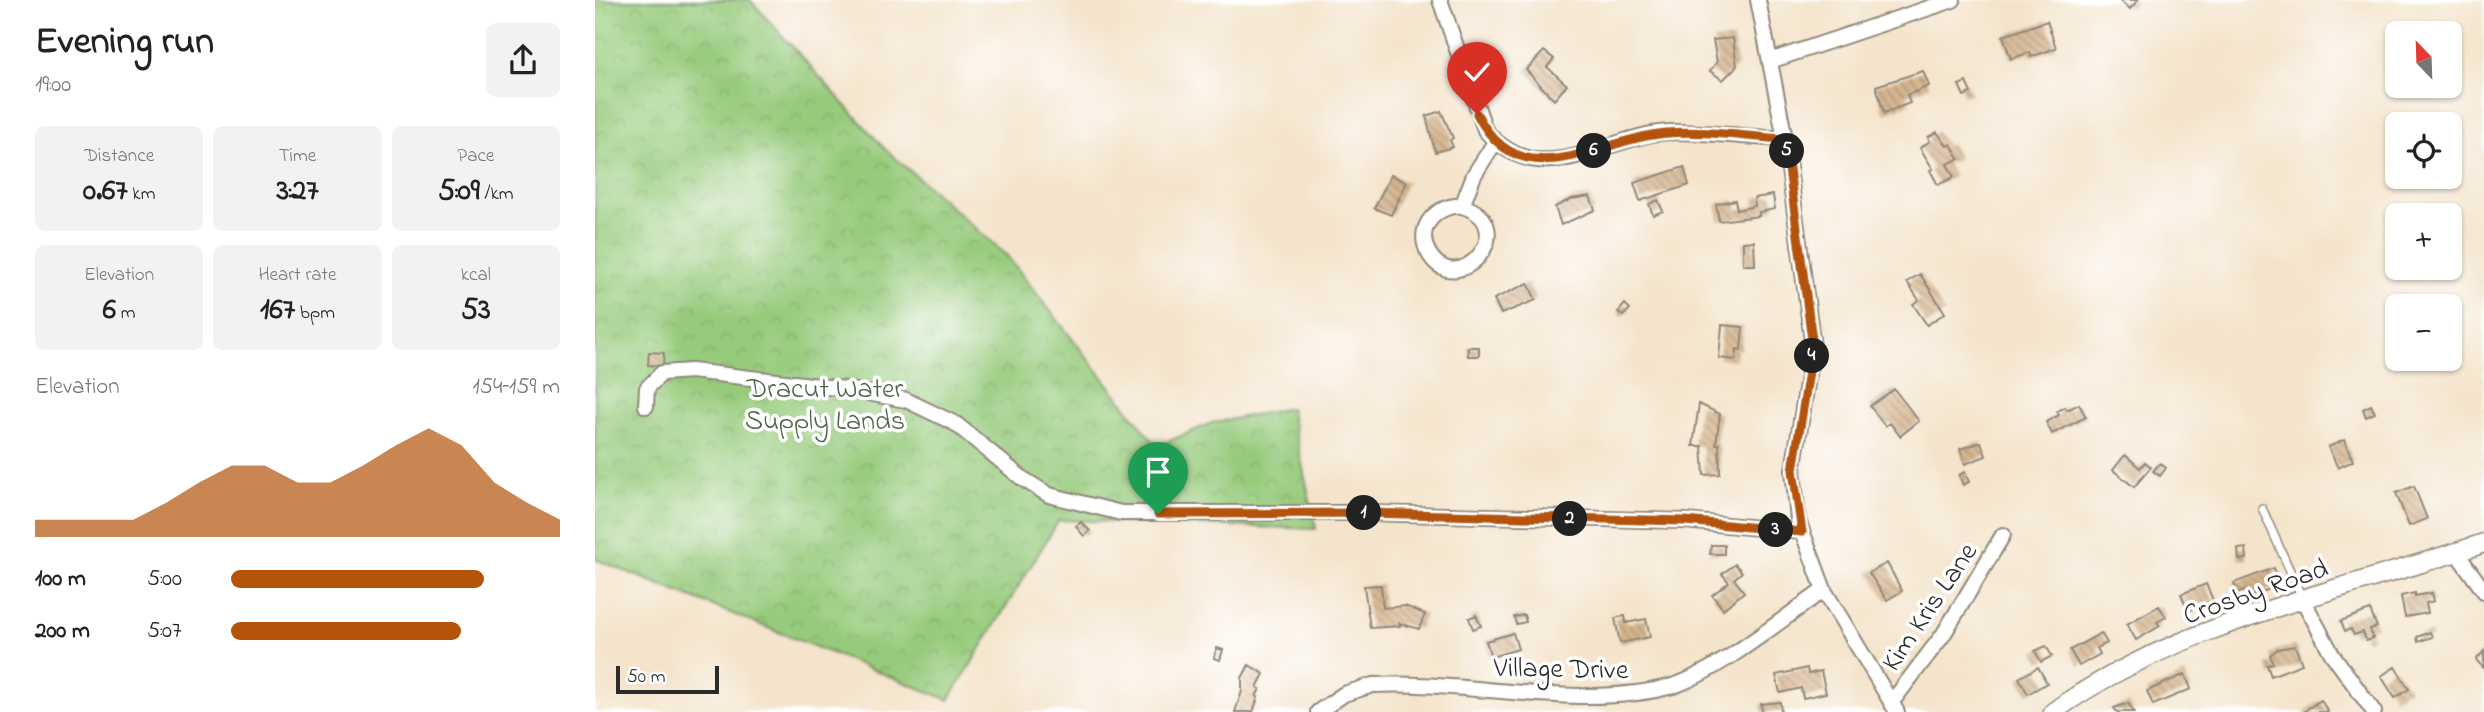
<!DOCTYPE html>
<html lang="en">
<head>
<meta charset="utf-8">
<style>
  :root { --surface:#fff; --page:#f2f2f2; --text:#222; --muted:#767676; --accent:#b45309 }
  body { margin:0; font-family:"Indie Flower",sans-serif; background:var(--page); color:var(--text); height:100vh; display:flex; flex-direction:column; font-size:26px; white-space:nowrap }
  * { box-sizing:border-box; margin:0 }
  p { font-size:23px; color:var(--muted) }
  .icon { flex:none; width:38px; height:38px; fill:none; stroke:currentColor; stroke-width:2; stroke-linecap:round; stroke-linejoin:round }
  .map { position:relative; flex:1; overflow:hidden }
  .panel { display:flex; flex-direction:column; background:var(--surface); width:595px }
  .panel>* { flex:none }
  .needle { width:46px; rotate:337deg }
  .buttons { position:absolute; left:1790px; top:21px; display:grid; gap:14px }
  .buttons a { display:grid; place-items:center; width:77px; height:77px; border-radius:10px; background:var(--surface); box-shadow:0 2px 5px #0004; font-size:35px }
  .scale { position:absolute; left:21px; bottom:18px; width:103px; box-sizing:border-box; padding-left:7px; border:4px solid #2b2b2b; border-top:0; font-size:19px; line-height:24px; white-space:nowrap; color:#2b2b2b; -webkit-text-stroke:5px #fff; paint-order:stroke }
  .pin { position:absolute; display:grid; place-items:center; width:60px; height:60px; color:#fff; margin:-72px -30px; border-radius:50% 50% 50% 0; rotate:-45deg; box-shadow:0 0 7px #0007 }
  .pin .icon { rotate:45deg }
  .km { position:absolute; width:35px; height:35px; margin:-18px; border-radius:50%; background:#222; color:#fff; font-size:19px; line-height:35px; text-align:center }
  .round { display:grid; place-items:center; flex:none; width:74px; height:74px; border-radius:10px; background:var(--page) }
  .summary { display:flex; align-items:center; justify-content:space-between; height:119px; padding:0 35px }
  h1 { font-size:38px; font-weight:700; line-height:52px }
  .metrics { display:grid; grid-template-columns:repeat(3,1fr); gap:10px; height:119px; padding:7px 35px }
  .metrics div { display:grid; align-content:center; border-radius:10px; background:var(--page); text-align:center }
  .metrics b { font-size:30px; font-weight:700 }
  .metrics small { font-size:19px; font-weight:400 }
  .metrics p { font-size:19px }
  .chart { height:196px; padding:14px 35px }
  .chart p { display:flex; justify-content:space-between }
  .chart svg { width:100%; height:126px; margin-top:7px; fill:var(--accent); opacity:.7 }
  ul { padding:0 35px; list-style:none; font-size:23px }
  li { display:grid; grid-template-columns:112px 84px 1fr; align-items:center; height:52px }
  li i { height:18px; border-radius:9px; background:var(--accent) }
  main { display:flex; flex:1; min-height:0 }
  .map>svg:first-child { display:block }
</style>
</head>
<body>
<main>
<section class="panel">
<div class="summary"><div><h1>Evening run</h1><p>19:00</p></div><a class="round"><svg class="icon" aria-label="share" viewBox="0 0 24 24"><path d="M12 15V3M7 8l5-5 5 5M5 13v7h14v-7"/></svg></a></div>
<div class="metrics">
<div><p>Distance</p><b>0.67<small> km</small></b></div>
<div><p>Time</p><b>3:27</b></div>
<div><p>Pace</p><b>5:09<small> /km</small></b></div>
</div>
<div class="metrics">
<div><p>Elevation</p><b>6<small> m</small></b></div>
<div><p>Heart rate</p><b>167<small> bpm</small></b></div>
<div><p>kcal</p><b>53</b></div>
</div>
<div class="chart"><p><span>Elevation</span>154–159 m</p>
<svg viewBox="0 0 160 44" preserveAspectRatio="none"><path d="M0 44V38L10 38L20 38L30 38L40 32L50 25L60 19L70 19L80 25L90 25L100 19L110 12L120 6L130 12L140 25L150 32L160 38V44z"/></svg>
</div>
<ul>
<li><b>100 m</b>5:00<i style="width:77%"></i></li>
<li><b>200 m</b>5:07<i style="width:70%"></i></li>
</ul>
</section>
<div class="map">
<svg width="1889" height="712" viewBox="0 0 1889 712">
  <defs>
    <pattern id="park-crowns" width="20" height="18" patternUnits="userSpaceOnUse" patternTransform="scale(1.75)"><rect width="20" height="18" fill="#97cb7b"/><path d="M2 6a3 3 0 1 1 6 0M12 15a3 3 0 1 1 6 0" fill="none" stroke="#82ae6a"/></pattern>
    <pattern id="building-back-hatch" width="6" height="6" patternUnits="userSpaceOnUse" patternTransform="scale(1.75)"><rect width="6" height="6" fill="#d6b58e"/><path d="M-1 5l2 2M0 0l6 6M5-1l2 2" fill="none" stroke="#ae9374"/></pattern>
  </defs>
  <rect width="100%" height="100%" fill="#fff"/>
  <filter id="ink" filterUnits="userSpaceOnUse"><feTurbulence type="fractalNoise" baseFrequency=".0143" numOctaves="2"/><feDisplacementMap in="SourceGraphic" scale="14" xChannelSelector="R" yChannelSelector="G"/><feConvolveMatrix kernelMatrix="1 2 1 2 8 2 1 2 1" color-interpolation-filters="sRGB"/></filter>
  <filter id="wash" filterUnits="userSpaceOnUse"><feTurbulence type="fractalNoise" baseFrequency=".00686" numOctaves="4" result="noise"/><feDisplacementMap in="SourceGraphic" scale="28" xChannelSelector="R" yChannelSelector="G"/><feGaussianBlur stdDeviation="1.57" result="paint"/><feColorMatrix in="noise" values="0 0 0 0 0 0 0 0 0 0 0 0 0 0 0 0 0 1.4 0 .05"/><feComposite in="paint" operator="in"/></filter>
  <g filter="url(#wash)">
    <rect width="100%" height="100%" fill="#f4e4cb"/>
    <path fill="url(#park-crowns)" stroke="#617b53" stroke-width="2" d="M 0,0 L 155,0 L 290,149 L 412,256 L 562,446 L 617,423 L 695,408 L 721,529 L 464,520 L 354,700 L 0,559 Z"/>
    <g id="blocks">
      <path fill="url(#building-back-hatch)" d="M 1524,0 L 1543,0 L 1535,9 Z
        M 1452,21 L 1461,48 L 1436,57 L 1435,52 L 1416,59 L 1408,36 Z
        M 1138,38 L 1142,66 L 1128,80 L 1115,71 L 1122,62 L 1118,40 Z
        M 949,51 L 959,59 L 952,67 L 972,85 L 959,100 L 931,70 Z
        M 1328,71 L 1334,86 L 1312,95 L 1315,103 L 1289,113 L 1281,86 Z
        M 1371,82 L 1376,93 L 1369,96 L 1364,85 Z
        M 846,111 L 858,138 L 855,140 L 858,147 L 840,152 L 831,116 Z
        M 1342,132 L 1352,146 L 1356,144 L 1364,159 L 1352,164 L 1359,177 L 1343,185 L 1335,170 L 1338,169 L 1325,148 L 1335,141 L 1333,137 Z
        M 1089,167 L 1094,185 L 1045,201 L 1039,183 Z
        M 796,175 L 812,182 L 796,215 L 779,208 Z
        M 1178,195 L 1180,209 L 1164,212 L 1164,216 L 1124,221 L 1121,204 L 1140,200 L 1142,210 L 1160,206 L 1159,198 Z
        M 995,196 L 1000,210 L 966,225 L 960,207 L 976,199 Z
        M 1063,200 L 1068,211 L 1058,215 L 1054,204 Z
        M 1159,241 L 1160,265 L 1148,265 L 1148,242 Z
        M 1325,274 L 1350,313 L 1332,325 L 1318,304 L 1324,300 L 1312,282 Z
        M 933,283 L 941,300 L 906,314 L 899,299 Z
        M 1030,304 L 1035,309 L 1028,316 L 1023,312 Z
        M 1127,325 L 1148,327 L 1146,350 L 1142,349 L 1141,360 L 1124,358 Z
        M 873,347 L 884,347 L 884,356 L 873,356 Z
        M 54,352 L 69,353 L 68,366 L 53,365 Z
        M 1299,389 L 1324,421 L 1305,436 L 1295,423 L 1290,426 L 1275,406 Z
        M 1104,404 L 1125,414 L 1121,444 L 1124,444 L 1125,474 L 1109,475 L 1107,446 L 1098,446 Z
        M 1484,404 L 1491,417 L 1457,434 L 1451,422 L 1464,415 L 1462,411 L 1470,407 L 1472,410 Z
        M 1776,405 L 1780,413 L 1771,417 L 1768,409 Z
        M 1749,440 L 1758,461 L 1743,468 L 1733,447 Z
        M 1386,442 L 1391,456 L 1370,464 L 1365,449 Z
        M 1530,455 L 1545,468 L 1550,462 L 1556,467 L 1539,487 L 1518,470 Z
        M 1565,463 L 1571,468 L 1565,476 L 1558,471 Z
        M 1370,472 L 1374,482 L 1368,485 L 1364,475 Z
        M 1819,486 L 1832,519 L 1814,526 L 1801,493 Z
        M 486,522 L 495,531 L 489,536 L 481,526 Z
        M 1116,545 L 1129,545 L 1129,554 L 1115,554 Z
        M 1651,548 L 1652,559 L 1644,560 L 1643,549 Z
        M 1292,563 L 1307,591 L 1292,600 L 1274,573 Z
        M 1140,564 L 1147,572 L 1139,579 L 1149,592 L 1128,609 L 1117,595 L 1134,582 L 1127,574 Z
        M 1679,568 L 1684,583 L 1677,588 L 1654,597 L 1652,590 L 1643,593 L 1639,583 Z
        M 1611,584 L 1618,600 L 1593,611 L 1586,594 Z
        M 786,585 L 788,608 L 810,606 L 830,614 L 824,629 L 804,623 L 805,626 L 775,628 L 769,586 Z
        M 1820,593 L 1820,596 L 1837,593 L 1839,601 L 1831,603 L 1833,613 L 1810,617 L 1806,596 Z
        M 1564,606 L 1571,617 L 1562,622 L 1565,626 L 1541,640 L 1532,624 Z
        M 1775,610 L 1782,627 L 1775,629 L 1778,638 L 1771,641 L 1768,632 L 1759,635 L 1756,629 L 1750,631 L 1746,621 Z
        M 881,615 L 886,626 L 878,629 L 874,618 Z
        M 929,615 L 931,622 L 921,624 L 919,617 Z
        M 1030,616 L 1031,623 L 1051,619 L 1055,637 L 1025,643 L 1020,618 Z
        M 1835,632 L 1837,637 L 1823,642 L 1822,637 Z
        M 918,633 L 923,649 L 896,657 L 891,641 Z
        M 1506,633 L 1512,643 L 1502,648 L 1505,654 L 1484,666 L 1475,650 Z
        M 1451,646 L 1457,656 L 1446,662 L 1440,651 Z
        M 1700,646 L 1707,664 L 1676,676 L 1672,665 L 1678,663 L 1675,655 L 1683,649 Z
        M 622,648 L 628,650 L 625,660 L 619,658 Z
        M 1889,651 L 1889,668 L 1881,660 Z
        M 654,665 L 669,674 L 662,687 L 665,689 L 661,696 L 663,697 L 658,712 L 640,712 L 647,691 L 647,678 Z
        M 1443,667 L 1452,683 L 1433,694 L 1424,678 Z
        M 1800,667 L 1814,689 L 1800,698 L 1786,676 Z
        M 1212,668 L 1213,674 L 1226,671 L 1231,693 L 1208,698 L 1206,688 L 1185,693 L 1181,675 Z
        M 1590,674 L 1596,689 L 1558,705 L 1552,691 Z
        M 1726,700 L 1733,712 L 1708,712 Z
        M 1185,702 L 1186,712 L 1167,712 L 1166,704 Z
        M 1533,703 L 1539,712 L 1522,712 L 1519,708 Z"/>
    </g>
  </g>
  <g filter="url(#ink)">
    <use href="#blocks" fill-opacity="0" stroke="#90887b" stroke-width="2"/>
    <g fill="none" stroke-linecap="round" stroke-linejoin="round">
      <defs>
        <path id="service" d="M 1667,508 L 1708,600"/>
        <path id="minor" d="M 845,0 L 890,130 C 946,196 1010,134 1076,132 C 1114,132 1152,137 1190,139
          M 1163,0 L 1190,139 L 1218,347 L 1198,470 L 1203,520 L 1229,590 L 1302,712
          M 1175,61 L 1358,0
          M 867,206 C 842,204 820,227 833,252 C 861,304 930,225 867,206 L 879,175 L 900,142
          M 51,406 L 52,388 L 67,373 L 96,371 L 250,389 L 311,400 L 361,424 L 428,479 L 454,495 L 526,513 L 772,513 L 1090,521 L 1207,532
          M 1861,552 L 1889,591
          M 1708,600 L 1737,654 L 1779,712
          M 1296,703 L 1348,635 L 1408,535
          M 723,712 L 749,694 L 778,685 C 874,680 988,712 1081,685 C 1129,667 1185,620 1229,590"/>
        <path id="tertiary" d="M 1458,712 C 1578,624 1749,591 1889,543"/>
      </defs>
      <use href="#service" stroke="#90887b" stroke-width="10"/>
      <use href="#minor" stroke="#90887b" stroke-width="18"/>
      <use href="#tertiary" stroke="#90887b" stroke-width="21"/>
      <use href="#service" stroke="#fff" stroke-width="7"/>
      <use href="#minor" stroke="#fff" stroke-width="14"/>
      <use href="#tertiary" stroke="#fff" stroke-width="18"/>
    </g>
  </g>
  <g fill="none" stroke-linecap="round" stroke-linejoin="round" filter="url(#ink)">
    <defs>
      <path id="route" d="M 563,514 L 772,513 L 1090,521 L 1207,532 L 1198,470 L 1218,347 L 1190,139 C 1152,137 1110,130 1072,133 C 1004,138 926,201 882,114"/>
    </defs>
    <use href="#route" stroke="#fff" stroke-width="14"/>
    <use href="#route" stroke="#b45309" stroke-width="9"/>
  </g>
  <g text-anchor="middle" stroke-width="7" stroke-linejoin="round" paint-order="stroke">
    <g font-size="28" fill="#516347" stroke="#fff">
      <text x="230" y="397">Dracut Water<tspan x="230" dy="32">Supply Lands</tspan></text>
    </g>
    <g font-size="28" fill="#2b2b2b" stroke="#fff">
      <text transform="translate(1660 590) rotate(-19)" y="10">Crosby Road</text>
      <text transform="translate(1333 606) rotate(-56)" y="10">Kim Kris Lane</text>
      <text transform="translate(966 667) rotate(1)" y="10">Village Drive</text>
    </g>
  </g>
</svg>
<div class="buttons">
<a><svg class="needle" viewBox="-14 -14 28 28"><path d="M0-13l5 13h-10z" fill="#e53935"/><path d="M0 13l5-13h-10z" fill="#767676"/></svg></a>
<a><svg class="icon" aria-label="locate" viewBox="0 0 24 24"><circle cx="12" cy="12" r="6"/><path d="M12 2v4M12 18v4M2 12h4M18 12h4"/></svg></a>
<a>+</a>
<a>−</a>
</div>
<div class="scale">50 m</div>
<div class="pin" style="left:563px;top:514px;background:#1e9e55"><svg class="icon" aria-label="arrive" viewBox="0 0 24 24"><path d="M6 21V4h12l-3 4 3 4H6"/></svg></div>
<div class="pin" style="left:882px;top:114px;background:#d93025"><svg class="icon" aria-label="check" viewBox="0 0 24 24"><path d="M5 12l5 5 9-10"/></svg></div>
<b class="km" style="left:769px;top:513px">1</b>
<b class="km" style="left:975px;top:519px">2</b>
<b class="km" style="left:1181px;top:530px">3</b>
<b class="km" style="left:1217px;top:356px">4</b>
<b class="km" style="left:1192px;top:151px">5</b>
<b class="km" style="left:999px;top:151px">6</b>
</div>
</main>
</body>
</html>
